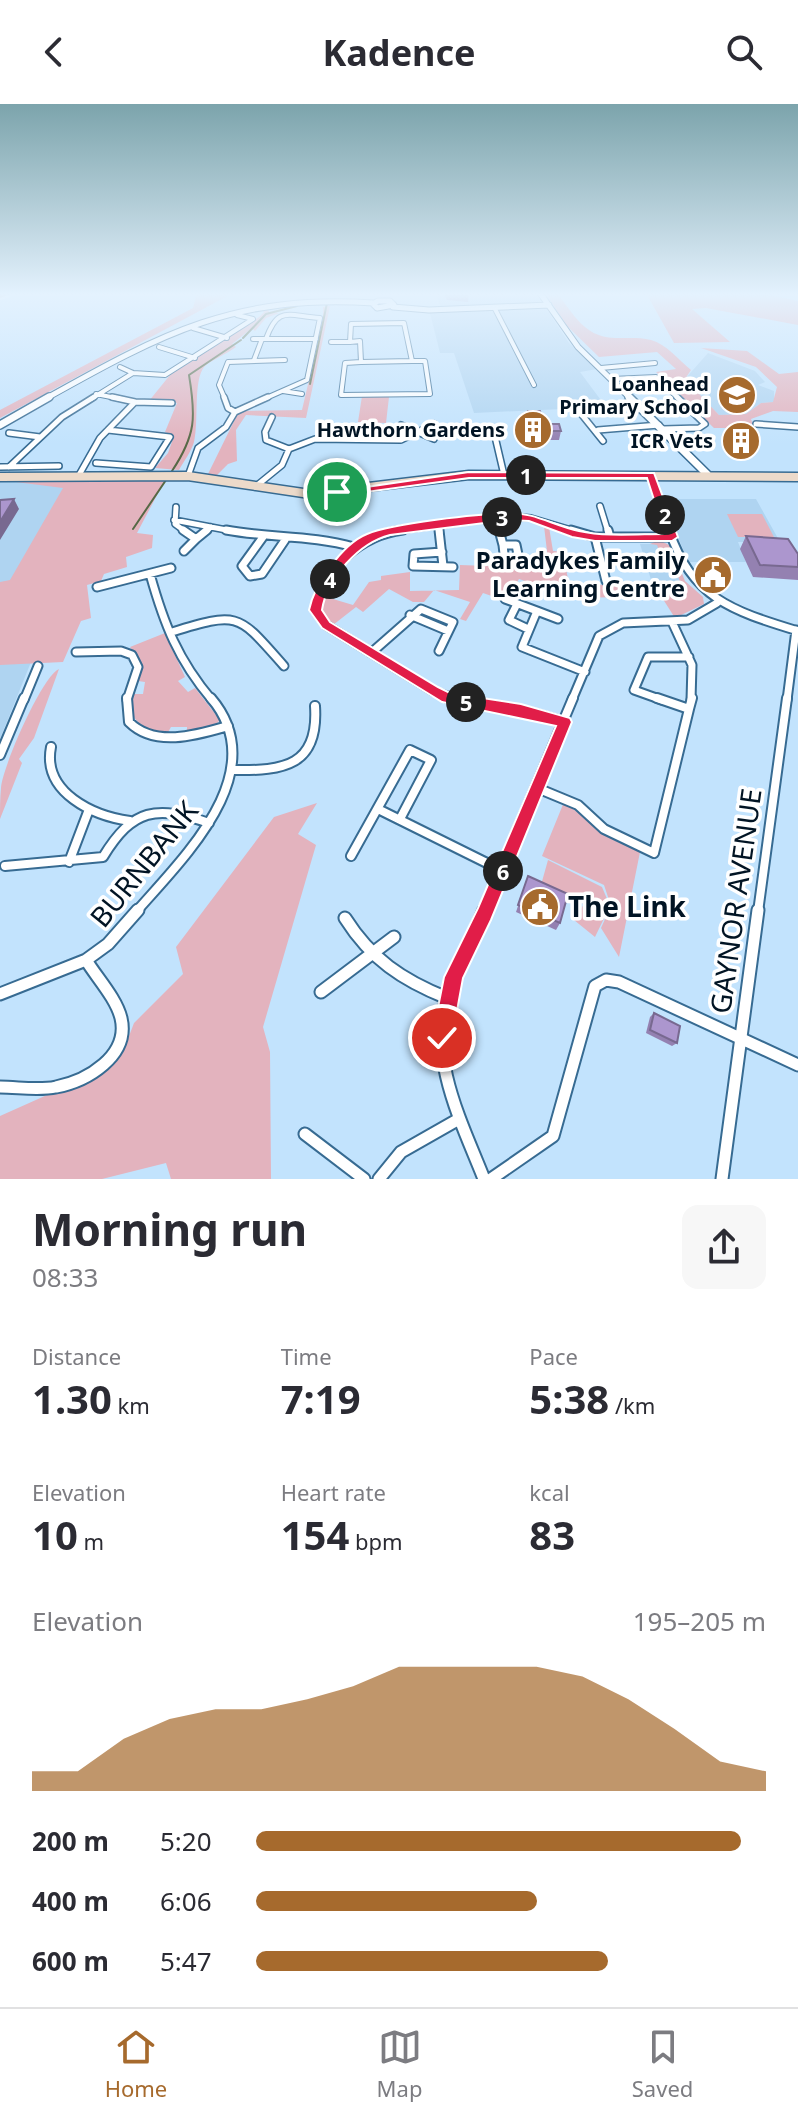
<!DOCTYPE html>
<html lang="en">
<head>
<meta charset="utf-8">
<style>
  :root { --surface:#fff; --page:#f7f7f7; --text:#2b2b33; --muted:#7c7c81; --line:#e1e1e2; --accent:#a66a2d }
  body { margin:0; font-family:"Noto Sans",sans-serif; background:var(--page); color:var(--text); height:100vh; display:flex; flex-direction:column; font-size:30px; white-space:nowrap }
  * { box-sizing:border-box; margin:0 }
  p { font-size:26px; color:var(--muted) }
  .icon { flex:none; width:44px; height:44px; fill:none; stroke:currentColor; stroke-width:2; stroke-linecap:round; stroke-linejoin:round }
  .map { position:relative; height:1075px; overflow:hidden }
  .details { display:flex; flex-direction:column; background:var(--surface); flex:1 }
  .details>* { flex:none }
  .pin { position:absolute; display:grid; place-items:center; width:68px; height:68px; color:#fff; margin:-34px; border:4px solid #fff; border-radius:50%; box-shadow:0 2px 8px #0007 }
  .km { position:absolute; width:40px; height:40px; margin:-20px; border-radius:50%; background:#222; color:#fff; font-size:22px; line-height:40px; text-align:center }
  .round { display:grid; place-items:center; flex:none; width:84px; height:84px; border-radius:16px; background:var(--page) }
  .overview { display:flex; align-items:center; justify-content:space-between; height:136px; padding:0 32px }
  h1 { font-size:44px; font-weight:700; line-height:60px }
  .figures { display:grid; grid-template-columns:repeat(3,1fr); gap:12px; height:136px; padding:8px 32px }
  .figures div { display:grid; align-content:center }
  .figures b { font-size:40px; font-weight:700 }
  .figures small { font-size:22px; font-weight:400 }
  .figures p { font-size:22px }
  .chart { height:224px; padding:16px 32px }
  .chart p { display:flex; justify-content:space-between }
  .chart svg { width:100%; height:144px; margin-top:8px; fill:var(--accent); opacity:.7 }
  ul { padding:0 32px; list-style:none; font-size:26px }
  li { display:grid; grid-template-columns:128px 96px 1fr; align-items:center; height:60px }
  li i { height:20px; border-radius:10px; background:var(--accent) }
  header { display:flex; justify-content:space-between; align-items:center; height:104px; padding:0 32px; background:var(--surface); font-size:36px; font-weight:700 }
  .menu { display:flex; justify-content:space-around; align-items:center; height:112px; border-top:2px solid var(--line); background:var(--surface); font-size:22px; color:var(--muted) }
  .menu a { display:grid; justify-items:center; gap:4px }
  .menu .current { color:var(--accent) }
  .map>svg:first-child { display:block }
</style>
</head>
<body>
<header><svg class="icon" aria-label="back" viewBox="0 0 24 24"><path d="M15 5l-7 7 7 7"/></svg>Kadence<svg class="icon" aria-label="search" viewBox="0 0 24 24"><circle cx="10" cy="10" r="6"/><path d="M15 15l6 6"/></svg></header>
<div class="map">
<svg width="798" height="1075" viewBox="0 0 798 1075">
  <rect width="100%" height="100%" fill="#c2e3fd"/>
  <path fill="#afd4f1" d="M 436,189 L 536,189 L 569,239 L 597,265 L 580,268 L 606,303 L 474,309 L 454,249 L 440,249 L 430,209 L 441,205 Z
    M 708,249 L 755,267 L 765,278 L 758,281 L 774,287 L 774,298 L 761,299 L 746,310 L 719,311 L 685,275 Z
    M 71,375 L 0,512 L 0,376 Z
    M 663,395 L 756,395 L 780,438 L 738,438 L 746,458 L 688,458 Z
    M 640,440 L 657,440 L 671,454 L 682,480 L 652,479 Z
    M 31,558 L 0,635 L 0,559 Z"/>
  <path fill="#e3b3be" d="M 197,189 L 233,189 L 0,314 L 0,306 L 193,204 Z
    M 545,189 L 557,189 C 566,200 574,214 585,223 C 606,241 627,230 651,236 C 666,240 679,256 691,266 L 685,275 L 719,311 L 746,310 L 761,299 L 773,298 L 777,283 L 756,263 L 701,244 L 747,247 L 779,270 L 798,268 L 798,308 L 773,307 L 751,315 L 754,324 L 714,324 L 656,268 L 676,265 L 657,248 L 599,253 L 567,222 Z
    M 646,189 L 761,189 L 798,197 L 798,221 L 706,204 L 692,205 L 730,238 L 674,239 Z
    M 330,202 L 306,314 L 246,311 L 236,326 L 237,357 L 228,360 L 216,372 L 208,370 L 239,307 L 302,306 L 323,216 L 323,203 Z
    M 267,203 L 269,208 L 279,209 L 266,214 L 255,227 L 252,224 L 232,240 L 236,243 C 227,250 209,257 204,263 C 193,277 199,317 194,338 C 191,348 184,357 179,366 L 155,364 L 168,349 L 174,332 L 165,328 L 177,299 L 149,297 L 170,271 L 259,213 L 264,208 L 260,204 Z
    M 362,292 L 389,293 L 386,319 L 358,318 Z
    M 166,374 L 137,429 L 153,431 L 152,444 L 126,453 L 127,463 L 104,470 L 101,477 L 87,481 L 91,514 L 81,517 L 63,558 L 0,561 L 0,478 L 10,476 L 63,384 L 0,376 Z
    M 727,410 L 762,410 L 774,433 L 738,433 Z
    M 544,422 L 549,423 L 553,447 L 563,448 L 569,481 L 681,480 L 671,455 L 662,454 L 657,441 L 650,440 L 659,436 L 671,442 L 685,477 L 703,493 L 704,500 L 675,514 L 661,492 L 578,494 L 519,475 L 506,497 L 483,489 L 466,517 L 460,515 L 470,498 L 434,486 L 424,498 L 413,498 L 389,485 L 363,508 L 356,503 L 333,521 L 322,512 L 319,499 L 323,492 L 353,501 L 369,478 L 381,476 L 381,472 L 410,468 L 410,487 L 459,486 L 460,461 L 549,464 Z
    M 165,529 L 185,573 L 178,577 L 188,588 L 195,584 L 220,616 L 213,623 L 187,630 L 187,623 L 171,623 L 167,630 C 143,624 126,618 133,590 L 143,590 L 145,578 L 138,577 L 141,558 L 130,543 Z
    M 59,565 L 34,634 L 19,655 L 22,659 L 0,715 C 0,705 0,694 1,684 C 2,664 42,572 59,565 Z
    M 564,698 L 603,728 L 640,748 L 619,853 L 601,824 L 611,802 L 604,781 L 542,752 Z
    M 317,699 L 298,730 L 316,741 L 263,923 L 270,948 L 271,1075 L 171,1075 L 166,1059 L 102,1075 L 0,1075 L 0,1012 L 103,966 L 126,940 L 134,919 L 183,870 L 176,843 L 274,713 Z
    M 548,756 L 602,783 L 610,802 L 595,833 L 574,816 L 584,800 L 541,781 Z"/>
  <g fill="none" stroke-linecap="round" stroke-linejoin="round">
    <path stroke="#566845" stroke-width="2" d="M 243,234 L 266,210 L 297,202
      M 310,280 L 327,199
      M 172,367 C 196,331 196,313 189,271 L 241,236
      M 133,425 L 166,376"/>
    <defs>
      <path id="minor-far4" d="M 494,203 L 534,281
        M 404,219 L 412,257 L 425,257 L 430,290 L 341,291 L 345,259 L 361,258 L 360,237 L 350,238 L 351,220 Z
        M 193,224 L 227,234
        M 253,235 L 316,235
        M 331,238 L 350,238
        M 159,243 L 195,254
        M 254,256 L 262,235
        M 361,258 L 412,257
        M 120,263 L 133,269 L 165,271 L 253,215 L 237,211
        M 601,264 L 655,259
        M 612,275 L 656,273 L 679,295
        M 283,287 L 302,290
        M 96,290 L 121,295
        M 91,295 L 133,269
        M 225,295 L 219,281 L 228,258 L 285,256
        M 264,295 L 307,276 L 320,214 C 288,212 278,201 266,235"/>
      <path id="minor-far3" d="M 224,293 L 228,304 L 235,308
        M 135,298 L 172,299
        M 582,311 L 603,337
        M 272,313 L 265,328 L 266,336 L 289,345
        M 756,320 L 798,323
        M 401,321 L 434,335
        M 493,324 L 504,371
        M 663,325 L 699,324 L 705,320 L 677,293
        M 598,326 L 659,321
        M 9,329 L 40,333
        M 325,335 L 329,326 L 352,323
        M 96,359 L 151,363 L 170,333 L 108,326
        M 0,363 L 59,362
        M 9,363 L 62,313 L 94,293
        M 79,371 L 100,334 L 135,298 L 112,293
        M 651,371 L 669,428
        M 188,372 L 198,344 L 226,323 L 235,308 L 268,293
        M 255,383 L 282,361 L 289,345 L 315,335 L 401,336 L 434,320
        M 600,402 L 608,428
        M 176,403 L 175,420 L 186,428
        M 495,414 L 499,428
        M 174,416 L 237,428
        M 439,421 L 440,428
        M 205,428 L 211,423
        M 388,428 L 508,412 L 531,414 L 578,428"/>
      <path id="minor-far2" d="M 183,426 L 196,435 L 207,426
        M 226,426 C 269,434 312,431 354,443
        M 403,426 C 362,431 323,464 315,506 L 326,521 L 433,587 L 458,596
        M 439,426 L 443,462
        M 499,426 L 503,441
        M 571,426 L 595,433 L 672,433
        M 608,426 L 610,433
        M 669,426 C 692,495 733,507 798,527
        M 263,433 L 242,462 L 250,472 L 262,470 L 285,436
        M 595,433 L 606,477
        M 503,441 L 516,441 L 520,460 L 505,459 Z
        M 184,447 L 196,435
        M 442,448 L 414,450 L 413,462 L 453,463
        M 150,470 C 164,520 178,556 212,596
        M 97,483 L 171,464
        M 505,495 L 537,507 L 522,543 L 585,568
        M 517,500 L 509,516 L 528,525
        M 537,507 L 558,515
        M 410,511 L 448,527
        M 673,520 L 692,561 L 691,596
        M 172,528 C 240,507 238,510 284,562
        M 76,548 L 121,547 L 132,551 L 138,563 L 127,596
        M 371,549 L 421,505 L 453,518 L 439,547
        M 24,596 L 38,562
        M 572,596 L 599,532 L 623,519 L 688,516 L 717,499
        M 662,596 L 634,586 L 648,553 L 689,553
        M 787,596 L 796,526"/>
      <path id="minor-far1" d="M 127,594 L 129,618 C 155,644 197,631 228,622
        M 447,594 L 521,606 L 565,618
        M 689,605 L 692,594
        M 51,643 C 42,689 94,712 130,717
        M 0,651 L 24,594
        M 233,666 C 284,667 319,662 315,602
        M 537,684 L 578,701 L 604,725 L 654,749 L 689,605 L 657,594
        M 378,705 L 503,767
        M 351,752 L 410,646 L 431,656 L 400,715
        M 69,758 L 88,708
        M 5,762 L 103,753 C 133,704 156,701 209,719
        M 136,808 C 183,754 274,668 211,594
        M 483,808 L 573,594
        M 758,808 L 787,594"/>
      <path id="minor" d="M 484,806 C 472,834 458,862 448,891 C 427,953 462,1019 484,1075
        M 345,814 C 371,855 402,876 447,894
        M 321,888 L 394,833
        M 0,890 L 86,856 L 108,840 L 138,806
        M 0,983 C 18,983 38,987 56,983 C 87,977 130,952 121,914 C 116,894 97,874 86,856
        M 305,1030 L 364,1075
        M 379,1075 L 401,1048 L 459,1015
        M 491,1075 L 553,1032 L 595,882 L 606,876 L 619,878 L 798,961
        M 722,1075 L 758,806"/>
      <path id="tertiary-far1" d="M 540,189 L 578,243 L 631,295
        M 378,197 L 390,197 L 394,201 L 377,204 L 373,200 Z
        M 393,203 L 429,206 L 549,201
        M 45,295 C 163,229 235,190 374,199"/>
      <path id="tertiary" d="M 629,293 L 707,370
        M 0,321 L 49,293"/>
      <path id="secondary" d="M 0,373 L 188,372 L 310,390 L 469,371 L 798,373"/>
      <path id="trunk" d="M 12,189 L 11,190 L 0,194 L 0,190 Z"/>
    </defs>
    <use href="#minor-far4" stroke="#376b92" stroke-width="6"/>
    <use href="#minor-far3" stroke="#376b92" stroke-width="8"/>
    <use href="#minor-far2" stroke="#376b92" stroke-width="11"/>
    <use href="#minor-far1" stroke="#376b92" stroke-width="12"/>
    <use href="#minor" stroke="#376b92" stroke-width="15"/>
    <use href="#tertiary-far1" stroke="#376b92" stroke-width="7"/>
    <use href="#tertiary" stroke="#376b92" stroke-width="10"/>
    <use href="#secondary" stroke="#376b92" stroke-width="11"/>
    <use href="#trunk" stroke="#fff" stroke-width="4"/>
    <use href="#minor-far4" stroke="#fff" stroke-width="4"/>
    <use href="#minor-far3" stroke="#fff" stroke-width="5"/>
    <use href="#minor-far2" stroke="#fff" stroke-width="7"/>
    <use href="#minor-far1" stroke="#fff" stroke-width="8"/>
    <use href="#minor" stroke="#fff" stroke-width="11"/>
    <use href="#tertiary-far1" stroke="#fff" stroke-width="5"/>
    <use href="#tertiary" stroke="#fff" stroke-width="7"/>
    <use href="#secondary" stroke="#ecdaca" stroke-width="8"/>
    <use href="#trunk" fill="#cb9e73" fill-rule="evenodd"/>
  </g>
  <path fill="#9481b1" d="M 444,189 L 469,189 L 468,198 L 447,196 Z
    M 528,307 L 544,320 L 561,327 L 559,336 L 529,336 L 527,316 Z
    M 734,320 L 753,342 L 750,348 L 745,351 L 731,326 Z
    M 746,432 L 798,450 L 798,476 L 753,473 L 740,445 Z
    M 528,772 L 560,819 L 556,826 L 516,808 Z
    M 654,909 L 677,939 L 672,942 L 646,929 L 650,913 Z"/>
  <path fill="#786990" d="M 753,342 L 750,348 L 745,351 L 748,345 Z
    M 14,395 L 19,405 L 0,436 L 0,418 Z"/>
  <path fill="#ac96ce" stroke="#786990" stroke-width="2" d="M 528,307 L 540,307 L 544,320 L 559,320 L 561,327 L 530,327 Z
    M 734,320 L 741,320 L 753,342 L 748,345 Z
    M 14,395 L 0,418 L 0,396 Z
    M 746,432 L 788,435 L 798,450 L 798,463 L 760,461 Z
    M 528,772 L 568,790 L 560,819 L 518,801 Z
    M 654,909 L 680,922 L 677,939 L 650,926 Z"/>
  <linearGradient id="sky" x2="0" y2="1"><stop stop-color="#7ca4ac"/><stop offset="0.56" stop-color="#e4f2fe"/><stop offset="1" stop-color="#e4f2fe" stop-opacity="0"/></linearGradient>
  <rect width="798" height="340" fill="url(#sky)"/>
  <path fill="#e11d48" stroke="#fff" stroke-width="2" d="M 469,368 L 654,369 L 678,433 L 672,437 L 595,437 L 572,433 L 529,417 L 508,416 L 390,431 C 359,439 327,474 322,506 L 330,518 L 438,583 L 450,589 L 521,600 L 570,614 L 572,618 L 491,816 L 463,874 L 452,934 L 449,941 L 442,944 L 435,941 L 432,934 L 444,873 L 478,804 L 556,622 L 442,598 L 322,524 L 309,506 C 314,481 342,440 367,430 C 393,419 478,410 508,409 C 534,408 554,422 579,427 C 606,433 638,430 665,430 L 647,374 L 469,374 L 337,392 L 332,388 Z"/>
  <defs>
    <symbol id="school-disc" viewBox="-11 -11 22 22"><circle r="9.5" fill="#a66a2d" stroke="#fff"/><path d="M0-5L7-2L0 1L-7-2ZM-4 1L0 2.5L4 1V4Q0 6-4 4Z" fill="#fff"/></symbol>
    <symbol id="building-disc" viewBox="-11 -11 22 22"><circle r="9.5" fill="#a66a2d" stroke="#fff"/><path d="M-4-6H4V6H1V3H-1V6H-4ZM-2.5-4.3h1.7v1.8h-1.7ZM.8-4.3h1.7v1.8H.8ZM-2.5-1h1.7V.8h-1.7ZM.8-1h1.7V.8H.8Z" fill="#fff"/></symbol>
    <symbol id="civic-disc" viewBox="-11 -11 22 22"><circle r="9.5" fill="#a66a2d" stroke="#fff"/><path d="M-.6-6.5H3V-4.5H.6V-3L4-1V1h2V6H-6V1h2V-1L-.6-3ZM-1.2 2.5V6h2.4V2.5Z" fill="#fff"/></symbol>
  </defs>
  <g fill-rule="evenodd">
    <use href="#school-disc" x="715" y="269" width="44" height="44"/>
    <use href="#building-disc" x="511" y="304" width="44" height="44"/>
    <use href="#building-disc" x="719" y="315" width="44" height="44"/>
    <use href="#civic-disc" x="691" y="449" width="44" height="44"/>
    <use href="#civic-disc" x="518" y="781" width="44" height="44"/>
  </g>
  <g text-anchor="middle" stroke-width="7" stroke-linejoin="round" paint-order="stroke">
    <g font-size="20" font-weight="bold" fill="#011424" stroke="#fff" text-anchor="end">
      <text x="709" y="287">Loanhead<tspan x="709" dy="23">Primary School</tspan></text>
      <text x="505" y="333">Hawthorn Gardens</text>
      <text x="713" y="344">ICR Vets</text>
    </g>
    <g font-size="24" font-weight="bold" fill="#011424" stroke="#fff" text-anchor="end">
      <text x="685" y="465">Paradykes Family<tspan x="685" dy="28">Learning Centre</tspan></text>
    </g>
    <g font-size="28" fill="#011424" stroke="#fff">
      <text transform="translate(144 760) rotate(-51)" y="10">BURNBANK</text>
      <text transform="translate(736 797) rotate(-82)" y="10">GAYNOR AVENUE</text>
    </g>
    <g font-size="28" font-weight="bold" fill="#011424" stroke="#fff" text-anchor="start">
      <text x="568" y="813">The Link</text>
    </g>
  </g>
</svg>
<div class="pin" style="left:337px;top:388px;background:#1e9e55"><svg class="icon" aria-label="arrive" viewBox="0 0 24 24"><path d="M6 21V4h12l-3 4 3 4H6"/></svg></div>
<div class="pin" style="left:442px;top:934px;background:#d93025"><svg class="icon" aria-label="check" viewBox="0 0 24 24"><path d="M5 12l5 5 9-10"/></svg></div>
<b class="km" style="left:526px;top:371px">1</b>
<b class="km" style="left:665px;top:411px">2</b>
<b class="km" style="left:502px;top:413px">3</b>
<b class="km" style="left:330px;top:475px">4</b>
<b class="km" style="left:466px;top:598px">5</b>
<b class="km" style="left:503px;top:767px">6</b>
</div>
<section class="details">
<div class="overview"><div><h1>Morning run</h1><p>08:33</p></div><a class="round"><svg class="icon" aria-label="share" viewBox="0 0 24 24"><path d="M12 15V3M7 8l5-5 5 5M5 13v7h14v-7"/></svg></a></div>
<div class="figures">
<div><p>Distance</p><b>1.30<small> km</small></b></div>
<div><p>Time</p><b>7:19</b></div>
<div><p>Pace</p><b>5:38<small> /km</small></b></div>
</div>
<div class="figures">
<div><p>Elevation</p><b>10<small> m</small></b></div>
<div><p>Heart rate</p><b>154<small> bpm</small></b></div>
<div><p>kcal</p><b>83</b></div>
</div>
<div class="chart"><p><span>Elevation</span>195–205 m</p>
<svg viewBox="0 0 160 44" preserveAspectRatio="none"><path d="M0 44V38L10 38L20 28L30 22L40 19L50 19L60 16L70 12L80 6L90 6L100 6L110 6L120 9L130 16L140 25L150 35L160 38V44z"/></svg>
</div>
<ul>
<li><b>200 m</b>5:20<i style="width:95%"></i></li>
<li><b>400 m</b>6:06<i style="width:55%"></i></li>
<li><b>600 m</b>5:47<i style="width:69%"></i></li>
</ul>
</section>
<nav class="menu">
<a class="current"><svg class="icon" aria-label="home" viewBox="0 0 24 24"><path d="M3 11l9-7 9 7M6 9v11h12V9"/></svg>Home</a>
<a><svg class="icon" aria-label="map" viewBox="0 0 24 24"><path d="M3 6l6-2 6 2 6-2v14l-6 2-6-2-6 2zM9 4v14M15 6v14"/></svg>Map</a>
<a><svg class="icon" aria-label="saved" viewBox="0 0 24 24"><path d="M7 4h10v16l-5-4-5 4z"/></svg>Saved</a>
</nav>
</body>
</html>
